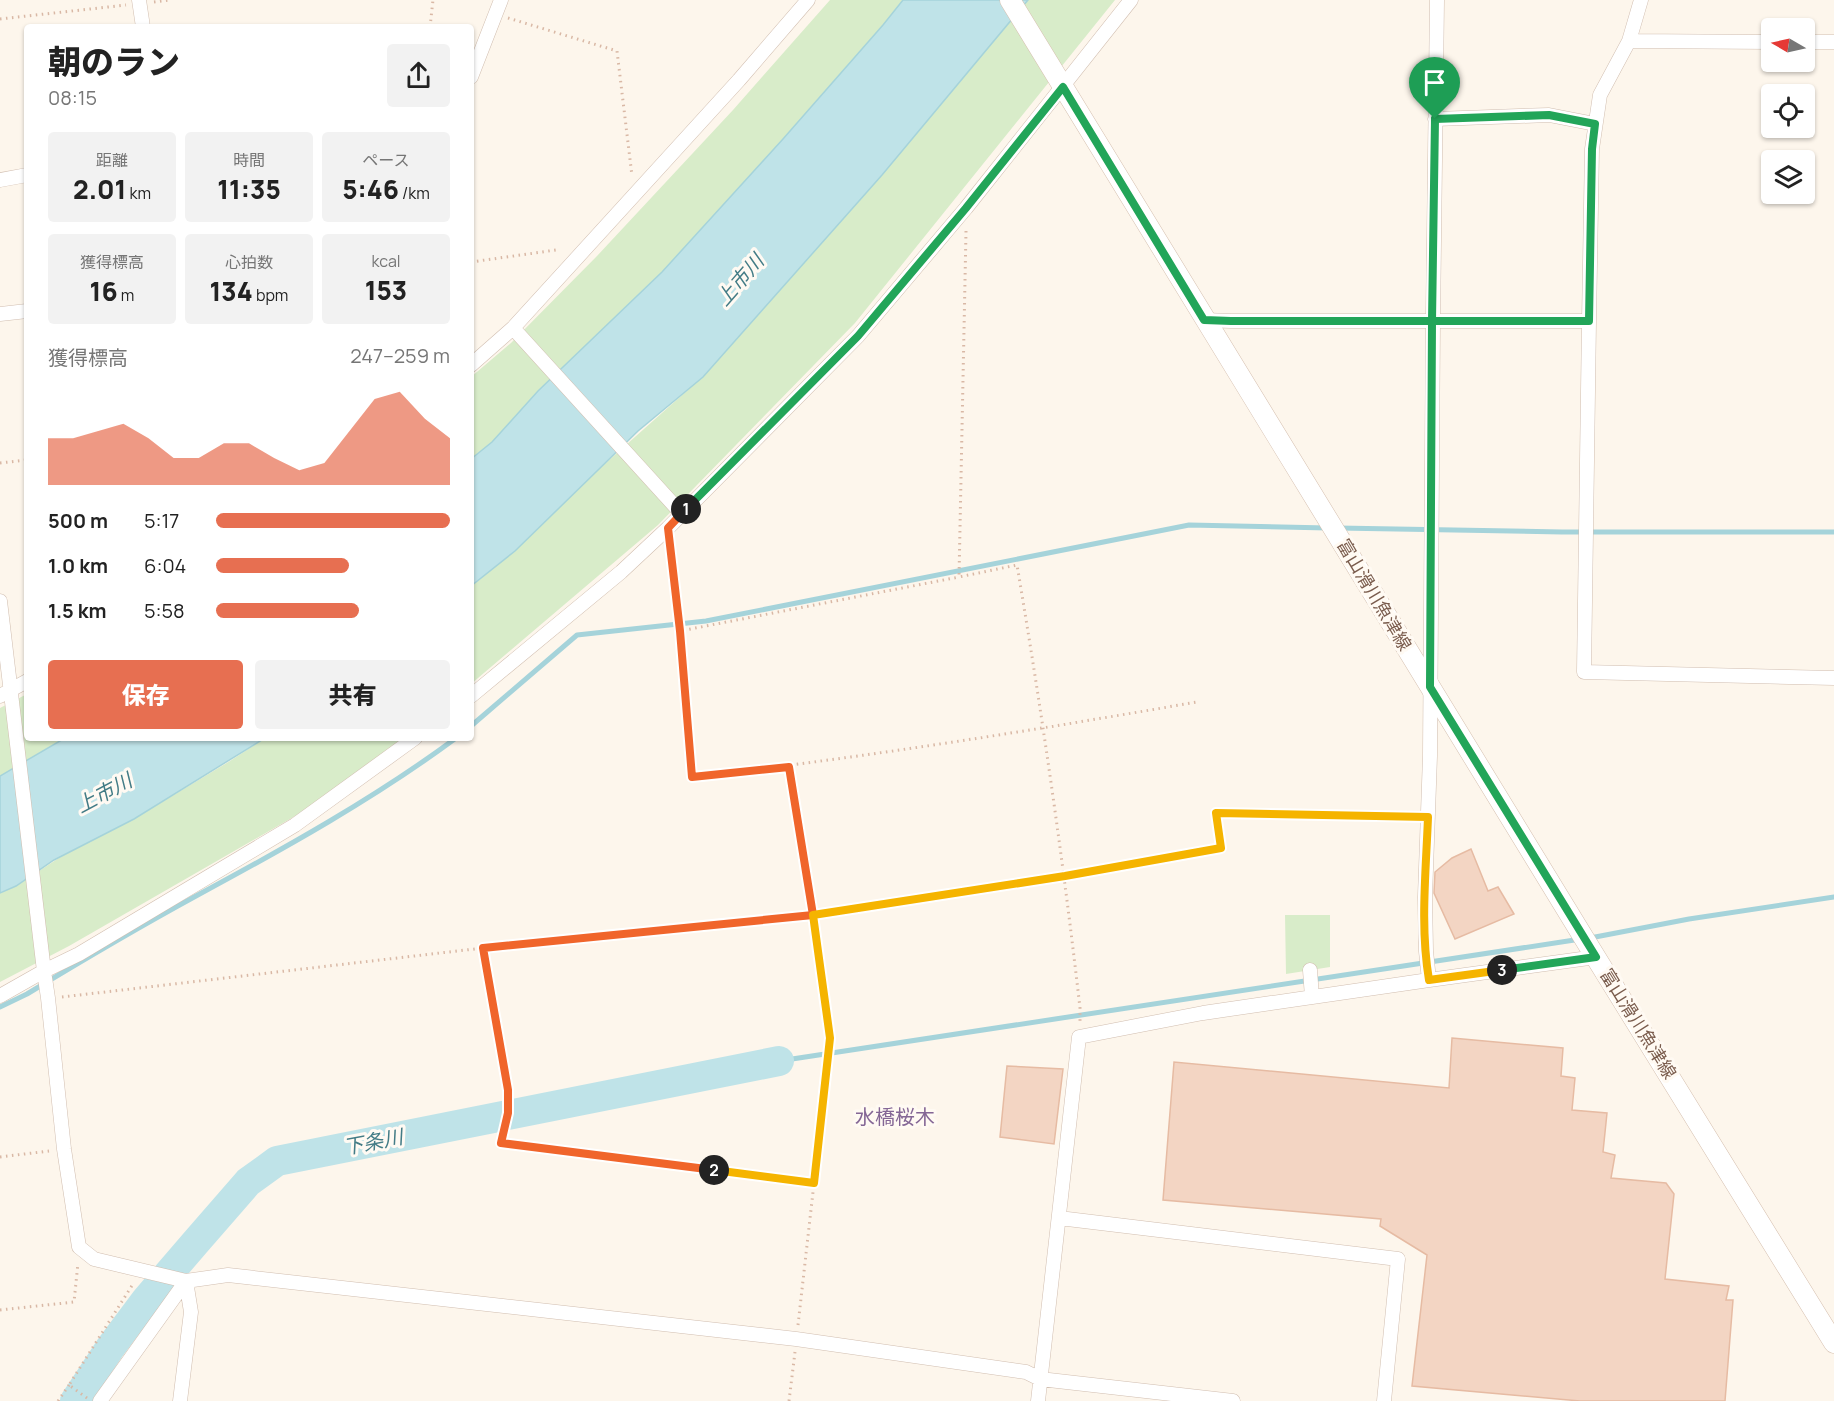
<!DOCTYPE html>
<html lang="ja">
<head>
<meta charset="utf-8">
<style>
  :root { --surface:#fff; --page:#f2f2f2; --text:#222; --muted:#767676; --accent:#e76f51 }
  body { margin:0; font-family:Manrope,"Noto Sans JP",sans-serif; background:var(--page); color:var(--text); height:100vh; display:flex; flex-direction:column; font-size:22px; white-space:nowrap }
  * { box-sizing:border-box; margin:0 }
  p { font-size:20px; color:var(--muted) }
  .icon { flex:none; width:33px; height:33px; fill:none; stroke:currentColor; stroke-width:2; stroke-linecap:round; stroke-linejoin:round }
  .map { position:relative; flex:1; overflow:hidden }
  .side { position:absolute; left:24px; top:24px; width:450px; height:717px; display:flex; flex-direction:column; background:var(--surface); border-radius:6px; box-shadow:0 2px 4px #0004 }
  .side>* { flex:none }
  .needle { width:39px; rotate:279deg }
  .controls { position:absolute; left:1761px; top:18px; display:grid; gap:12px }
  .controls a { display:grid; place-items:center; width:54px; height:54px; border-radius:6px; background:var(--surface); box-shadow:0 2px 4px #0004; font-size:30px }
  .pin { position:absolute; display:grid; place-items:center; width:51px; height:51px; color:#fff; margin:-62px -26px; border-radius:50% 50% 50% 0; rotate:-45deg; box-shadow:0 0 6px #0007 }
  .pin .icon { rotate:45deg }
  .km { position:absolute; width:30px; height:30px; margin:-15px; border-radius:50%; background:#222; color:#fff; font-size:16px; line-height:30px; text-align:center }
  .round { display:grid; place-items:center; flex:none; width:63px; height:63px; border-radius:6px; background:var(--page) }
  .overview { display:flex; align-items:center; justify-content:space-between; height:102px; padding:0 24px }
  h1 { font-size:33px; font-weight:800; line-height:45px }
  .stats { display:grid; grid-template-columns:repeat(3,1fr); gap:9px; height:102px; padding:6px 24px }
  .stats div { display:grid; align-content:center; border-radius:6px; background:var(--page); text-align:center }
  .stats b { font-size:26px; font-weight:800 }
  .stats small { font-size:16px; font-weight:400 }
  .stats p { font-size:16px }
  .chart { height:168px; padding:12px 24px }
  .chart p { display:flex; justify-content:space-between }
  .chart svg { width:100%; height:108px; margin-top:6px; fill:var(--accent); opacity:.7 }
  .button { display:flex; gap:12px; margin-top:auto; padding:12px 24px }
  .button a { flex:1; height:69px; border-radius:6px; background:var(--accent); color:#fff; font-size:24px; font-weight:800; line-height:69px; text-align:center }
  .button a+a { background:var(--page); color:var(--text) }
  ul { padding:0 24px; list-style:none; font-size:20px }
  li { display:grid; grid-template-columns:96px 72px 1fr; align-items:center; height:45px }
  li i { height:15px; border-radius:8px; background:var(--accent) }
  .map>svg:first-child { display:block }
</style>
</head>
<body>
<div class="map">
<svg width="1834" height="1401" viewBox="0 0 1834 1401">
  <rect width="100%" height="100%" fill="#fdf6ec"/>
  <path fill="#d8ecc9" d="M 830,0 L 903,0 L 883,25 L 783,139 L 662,272 L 538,391 L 492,442 L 471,459 L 471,377 L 511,343 L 597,256 L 733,110 Z
    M 1028,0 L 1115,0 L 855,323 L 658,525 L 471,684 L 471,586 L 515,551 L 590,477 L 699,380 Z
    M 27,694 L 27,738 L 65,738 L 0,776 L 0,708 Z
    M 265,738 L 404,738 L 309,808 L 69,946 L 0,982 L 0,893 L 16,886 L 62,856 L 134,819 L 230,761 Z
    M 1285,915 L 1330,915 L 1330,967 L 1286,974 Z"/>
  <path fill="#bfe3e8" stroke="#a5d3da" stroke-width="1.5" d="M 903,0 L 1028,0 L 882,175 L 703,377 L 638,431 L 515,551 L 471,586 L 471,459 L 492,442 L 538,391 L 662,272 L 783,139 L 883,25 Z
    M 65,738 L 265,738 L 134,819 L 54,860 L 16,886 L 0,893 L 0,776 Z"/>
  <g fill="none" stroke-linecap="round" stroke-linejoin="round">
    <path stroke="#a5d3da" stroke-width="5" d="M 1338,528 L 1562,532 L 1834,532
      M 471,726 L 577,635 L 706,621 L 1189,525 L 1328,528
      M 1590,938 L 1689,919 L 1834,897
      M 0,1007 L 27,994 C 83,960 139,927 196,896 C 285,848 375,798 456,738
      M 779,1061 L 1581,939"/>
    <path stroke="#bfe3e8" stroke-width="30" d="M 75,1401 L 110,1348 L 146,1300 L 195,1243 L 248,1182 L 277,1161 L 779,1061"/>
  </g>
  <path fill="#f3d5c3" stroke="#e6bba3" stroke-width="1.5" d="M 1471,849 L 1488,891 L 1498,887 L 1514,914 L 1455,939 L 1434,893 L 1435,872 L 1452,858 Z
    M 1452,1038 L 1563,1048 L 1561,1076 L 1575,1078 L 1572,1110 L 1607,1113 L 1603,1152 L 1615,1155 L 1611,1178 L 1666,1183 L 1674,1194 L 1665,1279 L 1729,1286 L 1726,1300 L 1733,1300 L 1725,1401 L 1580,1401 L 1412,1386 L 1427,1255 L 1380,1226 L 1381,1219 L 1163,1200 L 1174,1062 L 1449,1088 Z
    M 1007,1066 L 1063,1069 L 1054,1144 L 1000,1137 Z"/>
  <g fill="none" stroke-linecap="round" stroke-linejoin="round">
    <defs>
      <path id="minor" d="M 139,0 L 143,27
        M 1629,41 L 1772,42
        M 1804,42 L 1834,42
        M 471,77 L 501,0
        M 1435,119 L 1549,115 L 1595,124
        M 0,180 L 27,175
        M 0,314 L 27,311
        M 1204,320 L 1231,321 L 1589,321 L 1592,149 L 1600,95 L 1629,41 L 1641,0
        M 1589,321 L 1584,672 L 1834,678
        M 513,328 L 682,514
        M 471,365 L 513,328 L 739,80 L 808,0
        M 0,601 L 44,971 L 48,998 L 64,1149 L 79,1247 L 94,1259 L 186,1281 L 228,1275 L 796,1339 L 1026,1372 L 1040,1379 L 1233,1401
        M 0,696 L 27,681
        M 471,696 L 621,572 L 668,528 L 858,336 L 966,208 L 1131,0
        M 1310,970 L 1312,997
        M 1429,980 L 1426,951 L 1425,897 L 1430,756 L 1433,321 L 1437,0
        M 0,996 L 44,971 L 79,954 L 295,825 L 415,738
        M 1059,1218 L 1398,1259 L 1384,1401
        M 100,1401 L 186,1281
        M 180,1401 L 191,1312 L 186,1281
        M 1038,1401 L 1079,1037 L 1203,1013 L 1429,980 L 1596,957"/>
      <path id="secondary" d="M 1010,0 L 1590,948 L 1834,1343"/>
    </defs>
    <use href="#minor" stroke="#d1beb0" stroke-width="15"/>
    <use href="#secondary" stroke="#d6c0b0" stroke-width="21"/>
    <path stroke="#d9b8a5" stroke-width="3" stroke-dasharray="1.5 4.5" stroke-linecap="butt" d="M 154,2 L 170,0
      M 508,18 L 617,51 L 632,176
      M 0,19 L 126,5
      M 430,27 L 433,0
      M 966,231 L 959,577 L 1017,565 C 1042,713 1063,859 1080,1008 L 1080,1021
      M 471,262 L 556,250
      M 0,463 L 27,460
      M 670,545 L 680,631 L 959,577
      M 680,631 L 692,777 C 861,758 1029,731 1197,702
      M 483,948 L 508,1090 L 508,1113 L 501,1144 L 814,1183 L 830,1038 L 813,915 L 789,767
      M 62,997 L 483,948 L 813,915 L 1065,876 L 1221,848 L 1216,813 L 1412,817
      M 0,1157 L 49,1151
      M 0,1310 L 74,1302 L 78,1263
      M 798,1325 L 814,1183
      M 87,1398 L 69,1385 L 133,1284
      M 58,1401 L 69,1385
      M 789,1401 L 795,1352"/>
    <use href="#minor" stroke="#fff" stroke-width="14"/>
    <use href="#secondary" stroke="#fff" stroke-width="20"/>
  </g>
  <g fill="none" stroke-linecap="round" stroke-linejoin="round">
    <defs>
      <path id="split-1" d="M 686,509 L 858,336 L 966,208 L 1063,87 L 1204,320 L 1231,321 L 1432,321 L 1435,119"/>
      <path id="split-2" d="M 686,509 L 668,528 L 680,631 L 692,777 L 789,767 L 813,915 L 483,948 L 508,1090 L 508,1113 L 501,1143 L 714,1170"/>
      <path id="split-3" d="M 714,1170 L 814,1183 L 830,1038 L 813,915 L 1065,876 L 1221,848 L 1216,813 L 1428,817 C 1426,871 1420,927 1429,980 L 1502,970"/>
      <path id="split-4" d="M 1435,119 L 1549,115 L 1595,124 L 1592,149 L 1589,321 L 1432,321 L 1430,687 L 1596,957 L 1502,970"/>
    </defs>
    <use href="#split-1" stroke="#fff" stroke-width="12"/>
    <use href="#split-2" stroke="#fff" stroke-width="12"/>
    <use href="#split-3" stroke="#fff" stroke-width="12"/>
    <use href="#split-4" stroke="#fff" stroke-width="12"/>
    <use href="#split-1" stroke="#22a559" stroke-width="8"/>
    <use href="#split-2" stroke="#f0652b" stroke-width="8"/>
    <use href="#split-3" stroke="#f5b400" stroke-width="8"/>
    <use href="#split-4" stroke="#22a559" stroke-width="8"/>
  </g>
  <g text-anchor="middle" stroke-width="6" stroke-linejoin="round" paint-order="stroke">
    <g font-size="18" fill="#7a5c4d" stroke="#fffaf3">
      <text transform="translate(1374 595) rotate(59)" y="6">富山滑川魚津線</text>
      <text transform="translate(1638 1024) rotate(58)" y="6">富山滑川魚津線</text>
    </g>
    <g font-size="20" font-style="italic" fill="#437c86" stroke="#fffaf3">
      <text transform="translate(740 280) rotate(-49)" y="7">上市川</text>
      <text transform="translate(104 793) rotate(-28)" y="7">上市川</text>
      <text transform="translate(373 1142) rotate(-11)" y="7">下条川</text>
    </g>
    <g font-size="20" fill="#846695" stroke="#fffaf3">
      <text x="895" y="1124">水橋桜木</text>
    </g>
  </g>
</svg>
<div class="controls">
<a><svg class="needle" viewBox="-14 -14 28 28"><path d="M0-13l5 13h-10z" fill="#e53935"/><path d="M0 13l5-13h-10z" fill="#767676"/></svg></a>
<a><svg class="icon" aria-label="locate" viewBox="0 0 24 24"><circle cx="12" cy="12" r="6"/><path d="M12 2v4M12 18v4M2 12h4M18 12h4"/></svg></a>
<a><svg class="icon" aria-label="layers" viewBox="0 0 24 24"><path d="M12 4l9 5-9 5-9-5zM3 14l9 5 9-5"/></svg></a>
</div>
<div class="pin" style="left:1435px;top:119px;background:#1e9e55"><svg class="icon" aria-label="arrive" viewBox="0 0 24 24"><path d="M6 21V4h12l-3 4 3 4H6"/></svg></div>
<b class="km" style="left:686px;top:509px">1</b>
<b class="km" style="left:714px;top:1170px">2</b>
<b class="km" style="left:1502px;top:970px">3</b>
<section class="side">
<div class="overview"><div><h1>朝のラン</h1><p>08:15</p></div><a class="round"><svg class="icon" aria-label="share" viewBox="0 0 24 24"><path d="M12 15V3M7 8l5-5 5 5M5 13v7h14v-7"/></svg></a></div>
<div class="stats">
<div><p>距離</p><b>2.01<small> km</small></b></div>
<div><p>時間</p><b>11:35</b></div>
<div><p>ペース</p><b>5:46<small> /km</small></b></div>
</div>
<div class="stats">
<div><p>獲得標高</p><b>16<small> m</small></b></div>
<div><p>心拍数</p><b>134<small> bpm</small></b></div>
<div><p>kcal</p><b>153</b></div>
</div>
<div class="chart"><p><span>獲得標高</span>247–259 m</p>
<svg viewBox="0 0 160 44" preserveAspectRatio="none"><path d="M0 44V25L10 25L20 22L30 19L40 25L50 33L60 33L70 27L80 27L90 33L100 38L110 35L120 22L130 9L140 6L150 17L160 25V44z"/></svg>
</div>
<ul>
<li><b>500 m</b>5:17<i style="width:100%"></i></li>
<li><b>1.0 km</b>6:04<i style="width:57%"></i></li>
<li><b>1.5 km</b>5:58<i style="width:61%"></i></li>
</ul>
<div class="button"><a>保存</a><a>共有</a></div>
</section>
</div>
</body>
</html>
